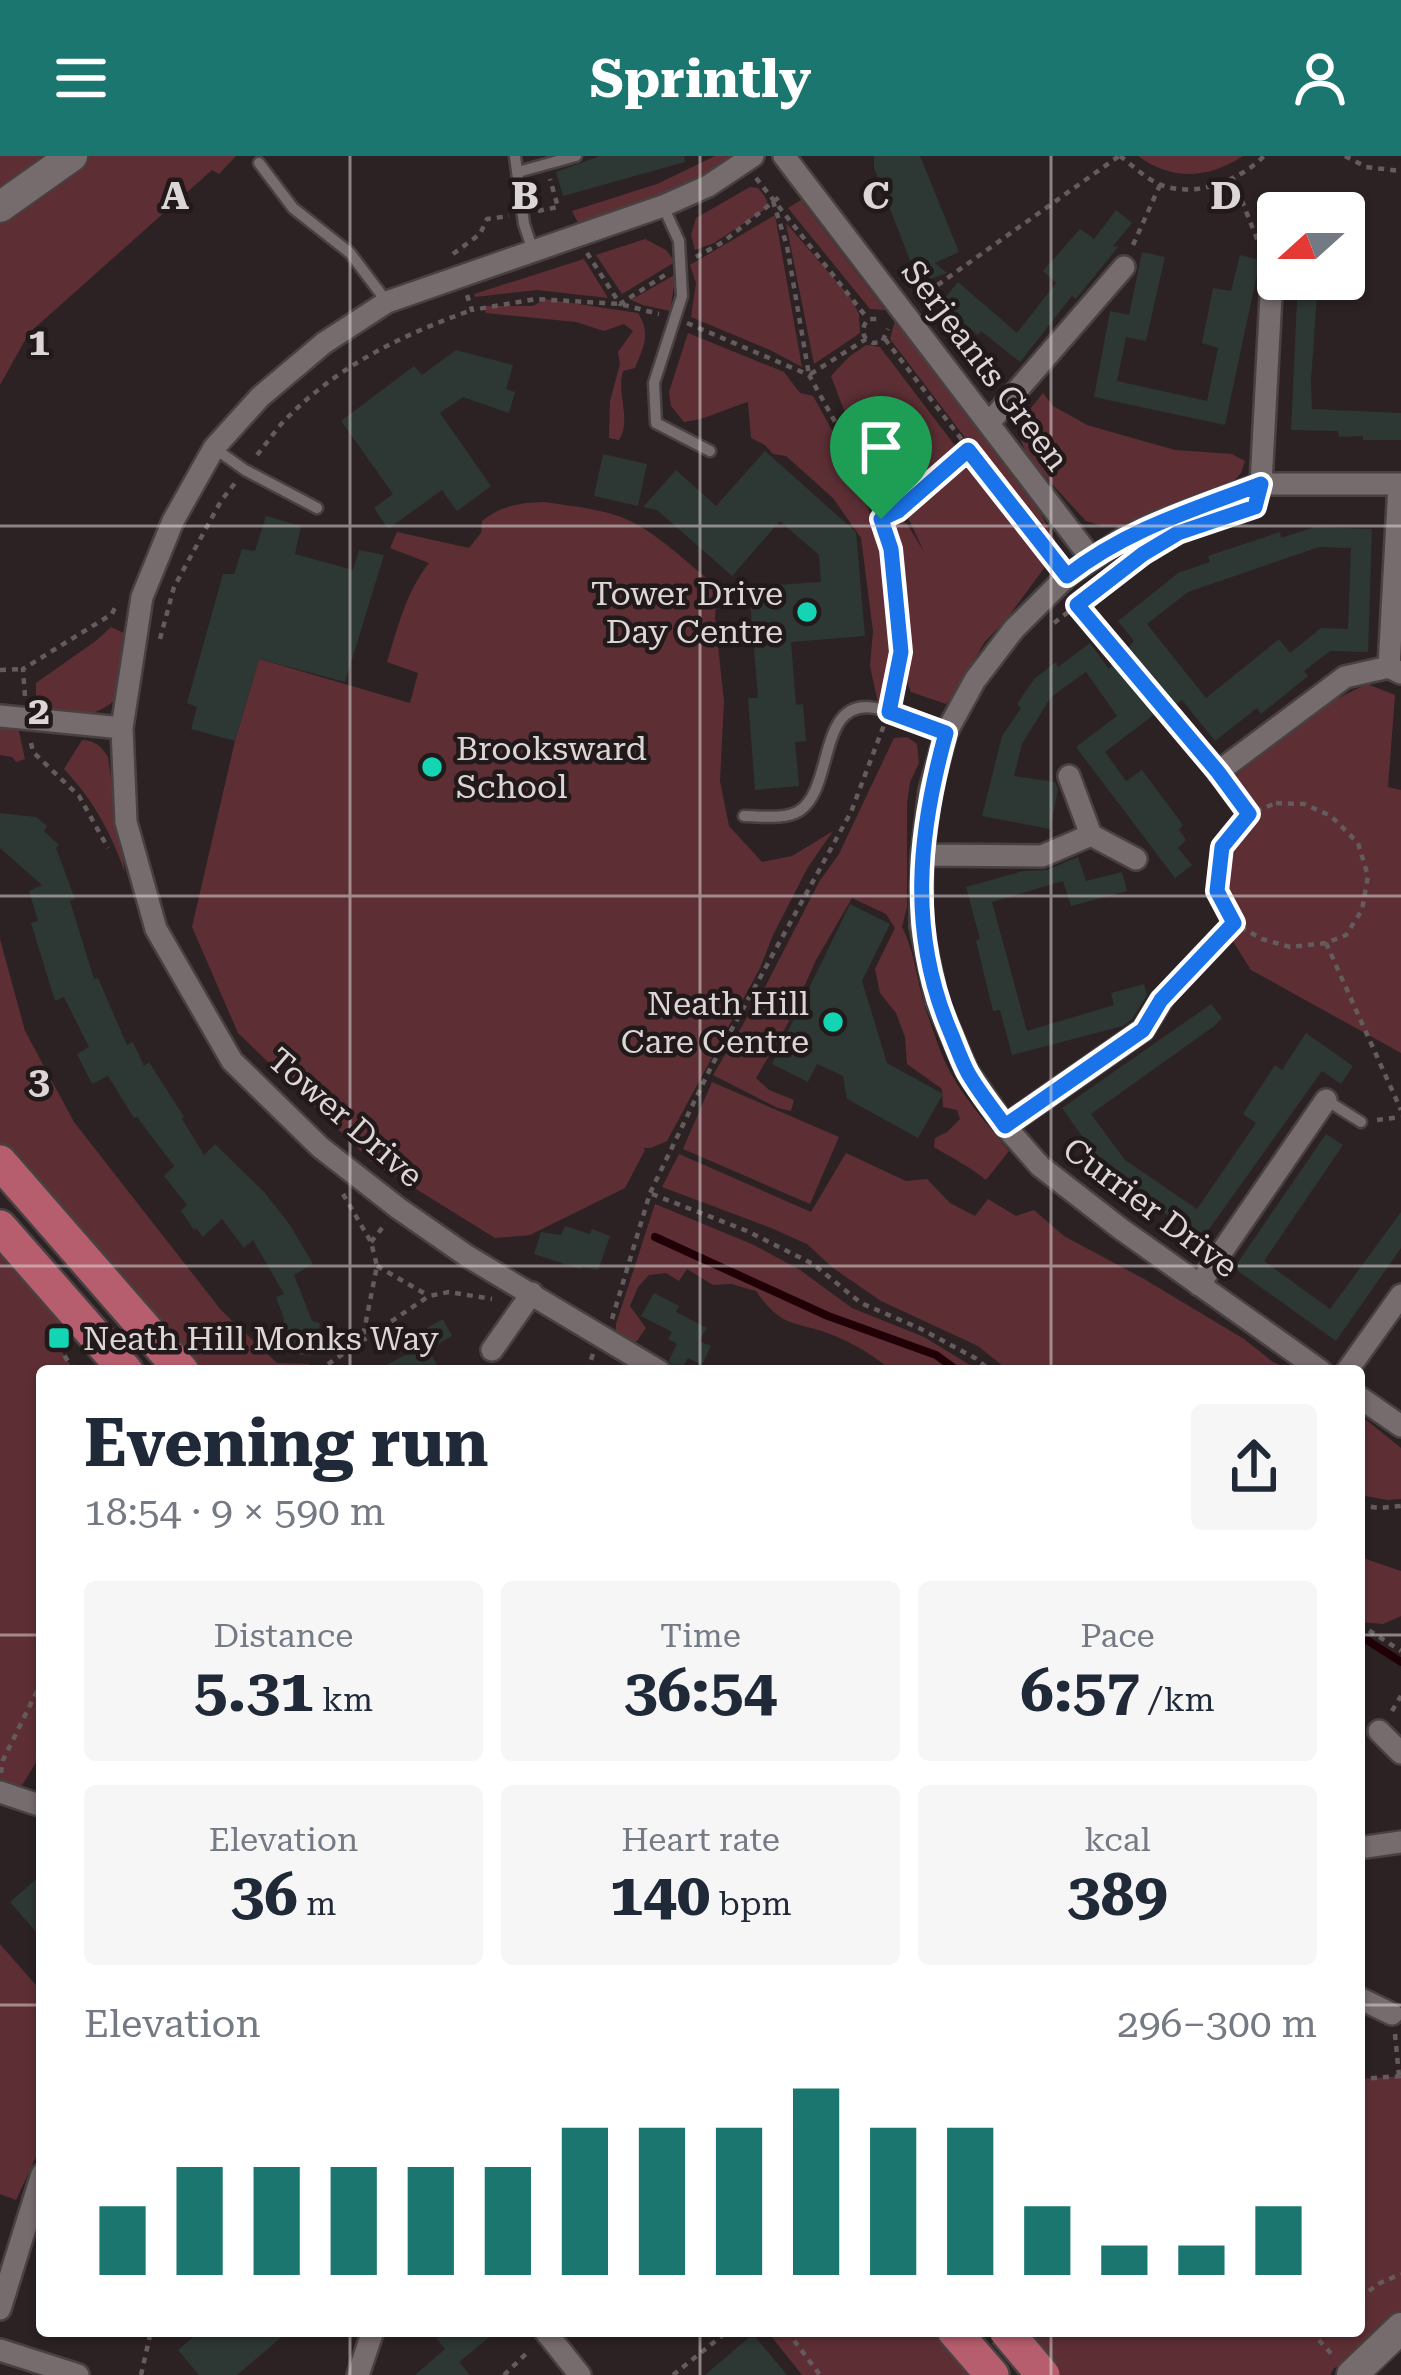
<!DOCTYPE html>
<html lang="en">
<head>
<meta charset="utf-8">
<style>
  :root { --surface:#fff; --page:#f6f6f7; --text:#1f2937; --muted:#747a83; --accent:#1a766f }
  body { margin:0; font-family:"Roboto Serif",serif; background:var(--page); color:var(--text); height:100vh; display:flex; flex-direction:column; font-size:45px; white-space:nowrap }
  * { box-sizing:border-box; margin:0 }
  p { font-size:39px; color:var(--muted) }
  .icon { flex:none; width:66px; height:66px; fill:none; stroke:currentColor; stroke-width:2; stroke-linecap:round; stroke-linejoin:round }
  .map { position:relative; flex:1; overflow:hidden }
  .sheet { position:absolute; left:36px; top:1209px; width:1329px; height:972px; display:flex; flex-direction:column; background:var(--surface); border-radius:12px; box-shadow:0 3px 9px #0004 }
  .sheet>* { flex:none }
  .needle { width:78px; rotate:249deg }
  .controls { position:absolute; left:1257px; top:36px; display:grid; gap:24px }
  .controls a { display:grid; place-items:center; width:108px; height:108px; border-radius:12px; background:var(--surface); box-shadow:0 3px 9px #0004; font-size:60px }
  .pin { position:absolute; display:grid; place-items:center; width:102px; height:102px; color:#fff; margin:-123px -51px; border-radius:50% 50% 50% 0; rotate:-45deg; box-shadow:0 0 12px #0007 }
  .pin .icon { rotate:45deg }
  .round { display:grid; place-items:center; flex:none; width:126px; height:126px; border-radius:12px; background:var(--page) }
  .summary { display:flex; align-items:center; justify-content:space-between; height:204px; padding:0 48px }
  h1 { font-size:66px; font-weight:700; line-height:90px }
  .figures { display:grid; grid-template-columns:repeat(3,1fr); gap:18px; height:204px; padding:12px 48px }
  .figures div { display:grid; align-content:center; border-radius:12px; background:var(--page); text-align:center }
  .figures b { font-size:60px; font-weight:700 }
  .figures small { font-size:33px; font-weight:400 }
  .figures p { font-size:33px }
  .chart { height:336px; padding:24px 48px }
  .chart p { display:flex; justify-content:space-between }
  .chart svg { width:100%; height:216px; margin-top:12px; stroke:var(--accent); stroke-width:6 }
  header { display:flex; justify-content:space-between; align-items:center; height:156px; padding:0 48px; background:var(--accent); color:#fff; font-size:54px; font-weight:700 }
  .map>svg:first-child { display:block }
</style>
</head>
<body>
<header><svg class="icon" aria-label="menu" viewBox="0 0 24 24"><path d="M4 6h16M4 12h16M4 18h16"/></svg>Sprintly<svg class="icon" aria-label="person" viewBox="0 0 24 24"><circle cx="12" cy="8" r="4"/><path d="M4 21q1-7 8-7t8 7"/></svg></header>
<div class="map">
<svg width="1401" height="2219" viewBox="0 0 1401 2219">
  <rect width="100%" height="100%" fill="#2c2223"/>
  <path fill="#5d2f35" d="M 0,0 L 43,0 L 0,37 Z
    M 72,0 L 236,0 L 219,18 L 212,14 L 29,177 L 0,229 L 0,51 Z
    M 715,0 L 734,0 L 696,27 L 579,69 L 572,55 L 657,28 Z
    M 1138,0 L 1243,0 C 1208,23 1172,25 1138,0 Z
    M 750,31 L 758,32 C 763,38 769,44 767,52 L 714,87 L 695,94 L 691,79 L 696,62 Z
    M 801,44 L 885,154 L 870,153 L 788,52 Z
    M 775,59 L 802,211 L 770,194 L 691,161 L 696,127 L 690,109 Z
    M 786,67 L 850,141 L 859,158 L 860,177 L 814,208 Z
    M 645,83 L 666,94 L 675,106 L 622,138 L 596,99 Z
    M 584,103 L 608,142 L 537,134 L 475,141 L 474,138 Z
    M 676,118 L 670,155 L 643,149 L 631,144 Z
    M 545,143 L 638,157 C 651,178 644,190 635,212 L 623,215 C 616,238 632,263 619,284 L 609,282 L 610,245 L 620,208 L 618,196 L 633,175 L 624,168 L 604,175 L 576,166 L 486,157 L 484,150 L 533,150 Z
    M 895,165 L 1039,355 L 1055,384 L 1055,400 L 890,183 Z
    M 688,177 L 784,216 L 800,237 L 813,240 L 842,292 L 875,368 L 885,405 L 897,500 L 887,550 L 878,547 L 870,510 L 873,475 L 861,382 L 833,342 L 786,300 L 773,298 L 765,289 L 751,282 L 748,246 C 727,252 705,264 684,266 L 671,250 L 669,236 Z
    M 866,189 L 880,191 L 959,295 L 952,302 L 957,309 L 965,304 L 1002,349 L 1045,411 L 1008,461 L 984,487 L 956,537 L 946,548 L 911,536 L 901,509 L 905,427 L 893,374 L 897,362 L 907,368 L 924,396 L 882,305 L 896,346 L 894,351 L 887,352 L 857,289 L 831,220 L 850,200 Z
    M 1043,237 L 1053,250 L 1087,269 L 1175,294 L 1232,298 L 1245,305 L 1241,317 L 1227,332 L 1193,342 L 1125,369 L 1102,370 L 1086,365 L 1028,302 L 1020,282 L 1023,262 Z
    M 544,346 C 570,350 596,352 621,361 C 657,375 687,408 717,430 L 715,462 L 724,545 L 720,625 L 729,670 L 762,706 L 792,700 L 833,675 L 808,711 L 773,779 L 760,812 L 667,985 L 651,992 L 643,992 L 645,994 L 625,1032 L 530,1079 L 495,1082 L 371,1005 L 238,877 L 192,771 L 235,585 L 259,503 L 410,547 L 418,517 L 387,506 C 398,471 406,436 429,407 L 390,392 L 397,376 L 469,392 L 481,377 L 482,365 C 502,349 519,347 544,346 Z
    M 111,471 L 124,477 L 114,545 C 90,564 63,565 36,552 L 36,527 L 97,484 Z
    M 1367,528 L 1395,539 L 1388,631 L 1401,634 L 1401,897 L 1251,814 L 1217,760 L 1208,708 L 1249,652 L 1229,625 L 1318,552 Z
    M 0,570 L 18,571 L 25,603 L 16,606 L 12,601 L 0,599 Z
    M 907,581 L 917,588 L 919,607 L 910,626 L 907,647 L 907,751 L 902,771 C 916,798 917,830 928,860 C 934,877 940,896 948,912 C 960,937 991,973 1009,995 L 986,1024 C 969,1010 952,1002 934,991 L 935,982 L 947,976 L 960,963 L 957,954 L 943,951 L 942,933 L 907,908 L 905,881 L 896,857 L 880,837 L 875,813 L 895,772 L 886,758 L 852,742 L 816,804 L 787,869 L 756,922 L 769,934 L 794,944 L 791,955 L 778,952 L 713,919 L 764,833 L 819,726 L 839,698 L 894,582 Z
    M 82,584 C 96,585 101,590 108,601 L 125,717 C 111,676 93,644 64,613 Z
    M 0,783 L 25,875 L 74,966 L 221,1154 L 277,1207 L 309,1208 L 316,1215 L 182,1215 L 0,1006 Z
    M 712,926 L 839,981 L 810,1048 L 683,993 Z
    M 846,997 L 906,1025 L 927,1023 L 950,1047 L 975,1060 L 988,1043 L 1016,1060 L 1034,1054 L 1064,1080 L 1144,1123 L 1244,1183 L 1273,1206 L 1294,1215 L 1009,1215 L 978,1190 L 881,1145 L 833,1112 L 807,1088 L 771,1072 L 662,1031 L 679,998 L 811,1056 Z
    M 655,1048 L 754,1089 L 800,1114 L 852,1152 L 924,1181 L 980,1215 L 892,1215 C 876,1201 855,1188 835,1180 C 797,1164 783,1175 756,1135 L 731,1128 L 713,1129 L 687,1113 L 679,1125 L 666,1117 L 649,1119 L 638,1131 L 630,1150 L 646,1172 L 637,1185 L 626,1187 L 616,1180 L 616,1168 Z
    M 0,1071 L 75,1159 L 56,1186 L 74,1215 L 42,1215 L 42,1597 L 21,1631 L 0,1635 Z
    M 1359,1258 L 1401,1292 L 1401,1343 L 1388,1344 L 1359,1339 Z
    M 1359,1397 L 1366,1403 L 1401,1415 L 1401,1460 L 1383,1468 L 1359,1466 Z
    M 0,1788 L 42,1836 L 42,1988 L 16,2044 L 0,2038 Z
    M 1401,1920 L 1401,2172 L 1374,2200 L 1334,2212 L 1330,2219 L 1043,2219 L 1006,2175 L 1359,2175 L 1359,1923 Z
    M 767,2175 L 953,2175 L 984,2219 L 802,2219 Z"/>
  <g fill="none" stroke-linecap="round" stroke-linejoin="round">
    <path stroke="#200006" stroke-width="8" d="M 655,1081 L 828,1160 L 936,1199 L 958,1215
      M 1359,1479 L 1401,1506"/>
  </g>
  <path fill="#2d3734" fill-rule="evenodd" d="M 600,0 L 684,0 L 685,6 L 563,40 L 556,16 Z
    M 874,0 L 920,0 L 959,96 L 935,107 L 947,117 L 919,127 L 874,12 Z
    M 1116,54 L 1132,67 L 1113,90 L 1118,91 L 1076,143 L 1072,140 L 1020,206 L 981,175 L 978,179 L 940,148 L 958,126 L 1017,177 L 1056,127 L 1043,115 L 1080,73 L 1094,83 Z
    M 1142,96 L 1165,101 L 1146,185 L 1126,181 L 1117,225 L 1207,245 L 1218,192 L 1202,187 L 1213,132 L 1231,135 L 1240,99 L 1260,104 L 1225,269 L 1094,241 L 1110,155 L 1129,159 Z
    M 1298,123 L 1318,123 L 1311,225 L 1312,253 L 1401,257 L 1401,284 L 1363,284 L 1363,280 L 1339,281 L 1338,275 L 1291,274 Z
    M 456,194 L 513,209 L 506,233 L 515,236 L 509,257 L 463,241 L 440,257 L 491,330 L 457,355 L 442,334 L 388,373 L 374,352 L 393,338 L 341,265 L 414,210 L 422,219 Z
    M 765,295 L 856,376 L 865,480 L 791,486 L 796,549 L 803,548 L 806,585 L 795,586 L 799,630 L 755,634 L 748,542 L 758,542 L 749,431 L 821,426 L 819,399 L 780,365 L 732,420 L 657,354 L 643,351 L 676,314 L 716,350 Z
    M 603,298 L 647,308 L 638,350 L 594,340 Z
    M 266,360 L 301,370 L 295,398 L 353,414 L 359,394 L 384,399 L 345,526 L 259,503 L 235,585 L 191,573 L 197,551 L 187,547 L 223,418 L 234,418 L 242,393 L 255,395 Z
    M 1315,371 L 1372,373 L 1368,496 L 1330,495 L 1304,515 L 1308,520 L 1261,558 L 1257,552 L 1215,585 L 1182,544 L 1177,548 L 1173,544 L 1105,596 L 1126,625 L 1142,614 L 1183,669 L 1179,674 L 1186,684 L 1178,692 L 1192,709 L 1175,722 L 1076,591 L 1117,560 L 1086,516 L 1051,541 L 1022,588 L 1014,620 L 1055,626 L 1058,633 L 1050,673 L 982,660 L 1002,580 L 1021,552 L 1017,548 L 1034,523 L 1056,506 L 1058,511 L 1090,487 L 1109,513 L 1134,485 L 1118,465 L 1178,417 L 1210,406 L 1208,400 L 1280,376 L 1281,382 ZM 1319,391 L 1351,392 L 1348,473 L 1321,472 L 1290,497 L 1279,483 L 1206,542 L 1147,468 L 1188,436 Z
    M 0,657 L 36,661 L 47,670 L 44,675 L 59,689 L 56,692 L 75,743 L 70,745 L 94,823 L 98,822 L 127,889 L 133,886 L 144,910 L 149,906 L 184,961 L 182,963 L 204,999 L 215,988 L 265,1037 L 290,1069 L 313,1108 L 294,1119 L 312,1165 L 320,1167 L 318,1186 L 313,1186 L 311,1200 L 281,1196 L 284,1163 L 276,1141 L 284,1138 L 253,1084 L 244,1092 L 222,1063 L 203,1081 L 196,1072 L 194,1074 L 181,1055 L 187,1049 L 164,1020 L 174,1010 L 137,961 L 134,962 L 108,920 L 92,928 L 77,898 L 89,891 L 64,841 L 55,845 L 31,767 L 38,765 L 29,735 L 42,729 L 0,692 Z
    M 1078,701 L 1086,725 L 1122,716 L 1127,735 L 1071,750 L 1063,725 L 992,746 L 1027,875 L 1114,849 L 1111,837 L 1144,828 L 1147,839 L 1132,863 L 1123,870 L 1012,899 L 1000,854 L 993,855 L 976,785 L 980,783 L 966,731 L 1023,715 L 1047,714 Z
    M 850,748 L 890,768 L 862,825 L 887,907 L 943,938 L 918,982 L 847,943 L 843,920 L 817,908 L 808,926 L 772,908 Z
    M 1211,848 L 1222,862 L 1213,871 L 1091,958 L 1125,1004 L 1197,1053 L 1256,967 L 1243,958 L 1275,909 L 1282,914 L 1306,877 L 1353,910 L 1341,928 L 1322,915 L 1202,1083 L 1109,1018 L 1062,952 Z
    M 1326,978 L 1343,989 L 1264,1105 L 1330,1153 L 1401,1056 L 1401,1092 L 1336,1185 L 1234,1112 Z
    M 565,1070 L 590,1078 L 592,1073 L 610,1080 L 598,1114 L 582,1110 L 580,1113 L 534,1098 L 541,1076 L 561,1079 Z
    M 654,1137 L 679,1150 L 676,1156 L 707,1172 L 699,1185 L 711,1190 L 702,1209 L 688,1202 L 680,1215 L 674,1215 L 669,1204 L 677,1188 L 668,1183 L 672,1176 L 641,1160 Z
    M 443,1163 L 452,1180 L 436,1189 L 427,1172 Z
    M 426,1188 L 440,1215 L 375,1215 Z
    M 42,1718 L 42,1783 L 10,1746 Z
    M 200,2175 L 289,2175 L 237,2219 L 199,2219 L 178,2194 Z
    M 431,2175 L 497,2175 L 459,2206 L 470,2219 L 415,2219 L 445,2193 Z
    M 753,2178 L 787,2219 L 705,2219 Z"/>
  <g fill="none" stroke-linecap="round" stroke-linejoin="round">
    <defs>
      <path id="lane" d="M 515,0 L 524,68 L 533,95
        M 259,7 L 293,52 L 350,97 L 387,146
        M 518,16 L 576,0
        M 663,50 L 679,85 L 682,140 L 654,227 L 656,267 L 710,295
        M 214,292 L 245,314 L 317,352
        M 744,660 C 761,660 784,664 799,655 C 835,632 817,541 875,552 C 899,556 924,569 946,577
        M 1326,944 L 1361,966"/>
      <path id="street" d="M 784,0 L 1091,402
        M 989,267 L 1124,111
        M 1261,328 L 1272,120
        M 1389,511 L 1399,328
        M 0,560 L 122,572
        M 1218,616 L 1345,521 L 1389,511 L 1401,517
        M 1069,620 L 1091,679 L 1136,703
        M 922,699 L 1042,700 L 1091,679
        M 1005,970 L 1143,874 L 1161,845
        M 1199,1129 L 1326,944
        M 492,1194 L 532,1137
        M 659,1215 L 467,1100 L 398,1052 L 320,991 L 232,905 L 156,773 L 126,666 L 122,572 L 142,441 L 173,365 L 214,292 L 260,241 L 324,187 L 387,146 L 663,50 L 708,30 L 753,0
        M 1321,1215 L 1121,1073 L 1040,1010 L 1005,970 L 967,915 L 937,845 L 921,770 L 922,699 L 930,634 L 946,577 L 975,524 L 1014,473 L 1067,420 L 1124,382 L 1161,365 L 1261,328 L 1401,328
        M 1347,1215 L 1401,1139
        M 1359,1241 L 1401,1270
        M 1379,1575 L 1401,1597
        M 0,1636 L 42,1650
        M 1359,1692 L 1401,1686
        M 1359,1842 L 1392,1858
        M 0,2153 L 42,2018
        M 545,2175 L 580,2219
        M 0,2194 L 78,2219
        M 358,2219 L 373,2175"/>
      <path id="secondary" d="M 0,51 L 72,0
        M 1352,2219 L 1401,2172"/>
      <path id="primary" d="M 0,1006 L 182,1215
        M 0,1071 L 126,1215
        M 954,2175 L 992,2219"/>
    </defs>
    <use href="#lane" stroke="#484141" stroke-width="15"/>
    <use href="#street" stroke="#484141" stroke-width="26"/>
    <use href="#secondary" stroke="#484141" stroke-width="34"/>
    <use href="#primary" stroke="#484141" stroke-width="38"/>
    <path stroke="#645b5c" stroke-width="4.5" stroke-dasharray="6 6" stroke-linecap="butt" d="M 1120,0 C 1132,9 1145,22 1159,28 C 1193,43 1240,25 1264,0
      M 1345,0 L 1366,11 L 1401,15
      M 756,22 L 868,163
      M 1233,22 L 1264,101
      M 773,45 L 787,90 L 809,219 L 866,183 L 873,187 L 882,186 L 888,173
      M 538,55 L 558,51 L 550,23
      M 1133,89 L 1160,29
      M 587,97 L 620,148 L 665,119
      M 453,98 L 480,78 L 487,63 L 509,60
      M 696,101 L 723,86 L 783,38
      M 467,139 L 472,154 L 536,143 L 620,148 L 659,158
      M 918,143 L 1119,0
      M 687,167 L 809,219 L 865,320 L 891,393 L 901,496 L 892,541
      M 866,183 C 861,176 863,170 868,163 L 881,163
      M 885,183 L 1052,402
      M 257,299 C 267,287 276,273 287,262 C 339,209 404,178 472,154
      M 881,363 L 898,355 L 968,294
      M 1077,450 L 1205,602
      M 1054,467 L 1135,404
      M 160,483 L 174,431 L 221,345 L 235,327
      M 0,514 L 23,513
      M 25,540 L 23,513 L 112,458 L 117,447
      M 31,587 L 33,596 L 79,640 L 108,692
      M 1231,634 L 1249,658
      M 1276,647 L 1304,648 L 1331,660 L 1358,687 L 1368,720 L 1362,754 L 1346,779 L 1326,787 L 1290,791 L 1262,783 L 1234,767 L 1217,735 L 1222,691 L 1249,658 Z
      M 1326,787 L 1401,954
      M 1173,832 L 1234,767
      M 1377,964 L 1401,961
      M 343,1038 L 371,1086 L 377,1110 L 362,1185 L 429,1140 L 449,1136 L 492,1143
      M 652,1038 L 747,1075 L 813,1108 L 861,1147 L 919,1172 L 975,1202 L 991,1215
      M 371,1086 L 386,1067
      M 377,1110 L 429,1140
      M 612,1163 L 650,1037 L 711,911 L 851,656 L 884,569
      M 60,1179 L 56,1186 L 74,1215
      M 318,1215 L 362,1185
      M 587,1215 L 593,1198
      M 1359,1349 L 1379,1352 L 1401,1350
      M 1359,1468 L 1401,1495
      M 1392,1555 L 1401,1540
      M 42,1597 L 38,1601 L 42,1606
      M 1,1617 L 3,1604 L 42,1525
      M 1395,1878 L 1399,1920
      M 1359,1923 L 1401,1920
      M 1359,2142 L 1380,2127 L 1401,2118
      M 787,2175 L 820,2219
      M 1311,2175 L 1335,2202
      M 141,2219 L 151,2175
      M 504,2219 L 530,2194
      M 673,2219 L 728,2175"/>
    <use href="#lane" stroke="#776c6d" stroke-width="10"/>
    <use href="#street" stroke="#776c6d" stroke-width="21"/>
    <use href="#secondary" stroke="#776c6d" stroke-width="30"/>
    <use href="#primary" stroke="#b75e6e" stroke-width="33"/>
    <defs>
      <path id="primary-bridge" d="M 1006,2175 L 1043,2219"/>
    </defs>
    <use href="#primary-bridge" stroke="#484141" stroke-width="38" stroke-linecap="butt"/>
    <use href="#primary-bridge" stroke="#b75e6e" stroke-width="33"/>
  </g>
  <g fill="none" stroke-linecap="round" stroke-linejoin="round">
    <defs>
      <path id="route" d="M 968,294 L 1067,420 C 1128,373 1190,355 1261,328 L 1255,351 L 1178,377 L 1143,398 L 1077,449 L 1218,616 L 1249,658 L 1222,691 L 1217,735 L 1234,767 L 1161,844 L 1143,874 L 1005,970 C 993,953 979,936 968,917 C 961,904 956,889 950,875 C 908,776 918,678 946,577 L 889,556 L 901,496 L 891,393 L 881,363 L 898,355 Z"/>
    </defs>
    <use href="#route" stroke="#fff" stroke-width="24"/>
    <use href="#route" stroke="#1a73e8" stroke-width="15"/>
  </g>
  <path fill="none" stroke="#ddd6d6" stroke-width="3" stroke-opacity="0.55" d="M 350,0 L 350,1215M 700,0 L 700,1215M 1051,0 L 1051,1215M 0,370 L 1401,370M 0,740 L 1401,740M 0,1110 L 1401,1110M 0,1479 L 42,1479M 1359,1479 L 1401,1479M 0,1849 L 42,1849M 1359,1849 L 1401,1849M 350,2175 L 350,2219M 700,2175 L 700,2219M 1051,2175 L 1051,2219"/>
  <g fill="#14d5b3" stroke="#22191a" stroke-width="4.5">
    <circle cx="807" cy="456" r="12"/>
    <circle cx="432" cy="611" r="12"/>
    <circle cx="833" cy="866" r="12"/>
    <rect x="47" y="1170" width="24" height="24" rx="6"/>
  </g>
  <g text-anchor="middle" stroke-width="9" stroke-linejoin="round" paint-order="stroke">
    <g font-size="33" fill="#ddd6d6" stroke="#22191a">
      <text transform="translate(986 209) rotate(53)" y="12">Serjeants Green</text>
      <text transform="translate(346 961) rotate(41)" y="12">Tower Drive</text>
      <text transform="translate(1151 1051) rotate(37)" y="12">Currier Drive</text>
    </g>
    <g font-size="33" fill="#ddd6d6" stroke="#22191a" text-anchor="end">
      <text x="783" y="449">Tower Drive<tspan x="783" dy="38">Day Centre</tspan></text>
      <text x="456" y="604" text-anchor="start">Brooksward<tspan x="456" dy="38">School</tspan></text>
      <text x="809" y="859">Neath Hill<tspan x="809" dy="38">Care Centre</tspan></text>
      <text x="83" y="1194" text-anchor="start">Neath Hill Monks Way</text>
    </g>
  </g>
  <g font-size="39" text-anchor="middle" font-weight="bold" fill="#ddd6d6" stroke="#22191a" stroke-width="9" stroke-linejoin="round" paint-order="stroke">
    <text x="175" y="53">A</text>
    <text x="525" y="53">B</text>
    <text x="876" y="53">C</text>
    <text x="1226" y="53">D</text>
    <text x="39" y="199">1</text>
    <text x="39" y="568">2</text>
    <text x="39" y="938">3</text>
  </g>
</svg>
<div class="controls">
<a><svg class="needle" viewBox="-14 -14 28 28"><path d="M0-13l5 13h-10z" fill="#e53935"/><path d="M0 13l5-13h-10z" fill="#747a83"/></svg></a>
</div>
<div class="pin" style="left:881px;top:363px;background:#1e9e55"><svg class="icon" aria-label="arrive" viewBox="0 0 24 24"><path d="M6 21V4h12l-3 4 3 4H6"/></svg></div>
<section class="sheet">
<div class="summary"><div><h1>Evening run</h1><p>18:54 · 9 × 590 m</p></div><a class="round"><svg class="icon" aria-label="share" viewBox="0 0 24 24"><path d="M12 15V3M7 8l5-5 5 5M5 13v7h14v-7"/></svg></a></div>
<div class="figures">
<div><p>Distance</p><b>5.31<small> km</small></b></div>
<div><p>Time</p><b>36:54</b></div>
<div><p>Pace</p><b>6:57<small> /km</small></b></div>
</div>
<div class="figures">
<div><p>Elevation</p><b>36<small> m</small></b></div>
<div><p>Heart rate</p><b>140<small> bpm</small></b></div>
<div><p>kcal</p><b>389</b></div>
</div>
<div class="chart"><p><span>Elevation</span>296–300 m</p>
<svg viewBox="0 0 160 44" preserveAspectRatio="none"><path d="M5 44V30M15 44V22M25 44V22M35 44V22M45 44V22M55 44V22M65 44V14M75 44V14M85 44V14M95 44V6M105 44V14M115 44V14M125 44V30M135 44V38M145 44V38M155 44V30"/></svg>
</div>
</section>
</div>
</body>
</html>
